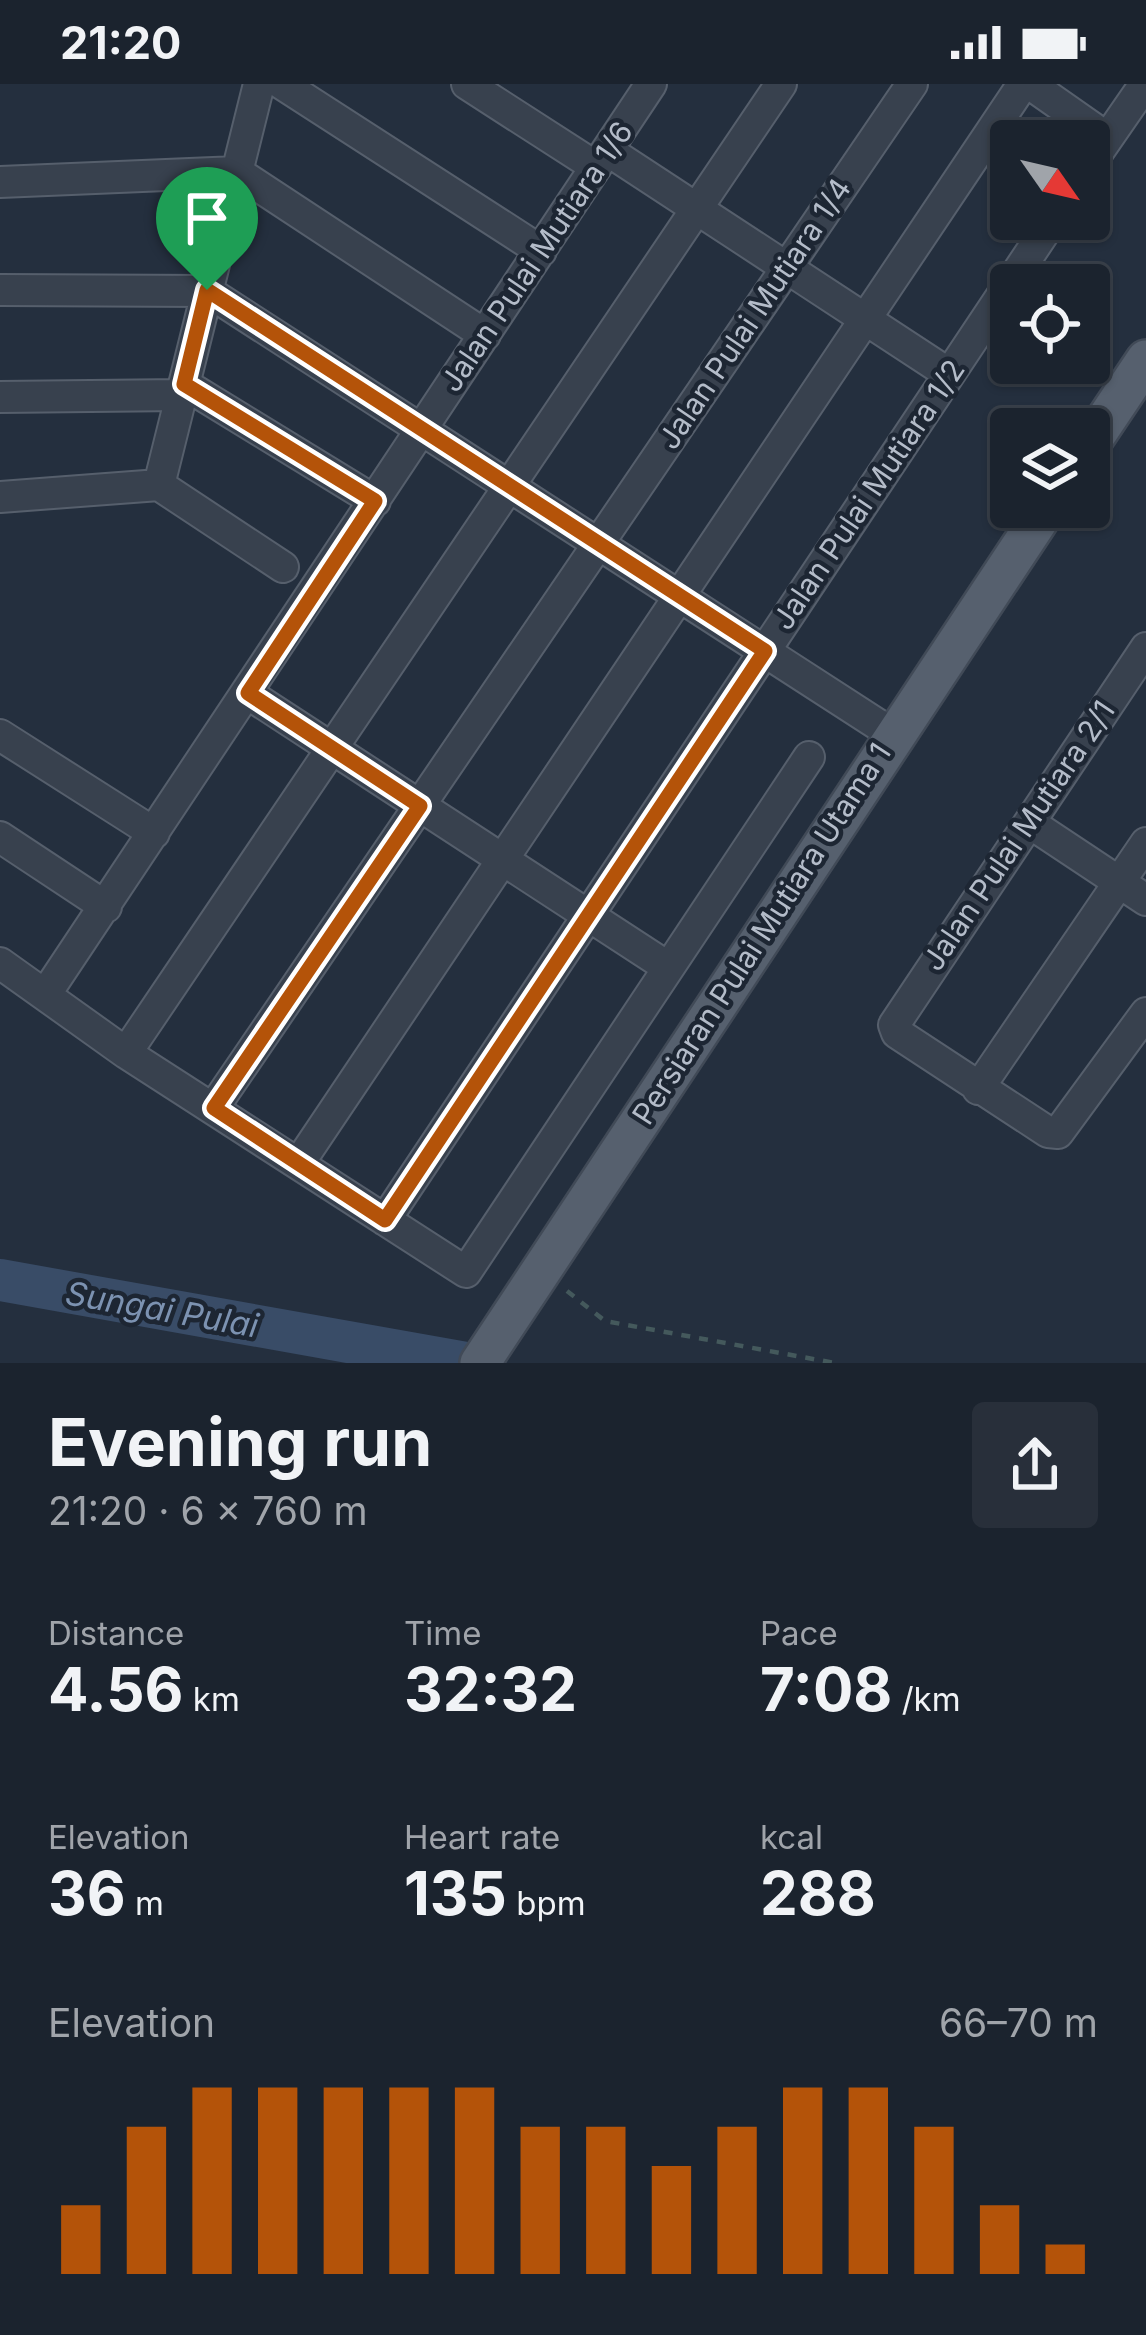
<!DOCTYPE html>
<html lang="en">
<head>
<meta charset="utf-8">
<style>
  :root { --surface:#1b232e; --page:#282f3a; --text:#f1f3f6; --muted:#a0a4aa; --line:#39404a; --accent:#b45309 }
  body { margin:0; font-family:Inter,sans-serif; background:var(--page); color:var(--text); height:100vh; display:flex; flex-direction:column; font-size:45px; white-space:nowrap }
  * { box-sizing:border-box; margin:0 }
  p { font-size:39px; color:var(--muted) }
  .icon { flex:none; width:66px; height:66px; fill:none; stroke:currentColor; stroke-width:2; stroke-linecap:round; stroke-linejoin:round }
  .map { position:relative; height:1279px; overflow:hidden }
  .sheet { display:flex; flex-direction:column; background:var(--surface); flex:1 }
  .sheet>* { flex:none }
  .needle { width:78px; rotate:124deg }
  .buttons { position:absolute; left:990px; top:36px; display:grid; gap:24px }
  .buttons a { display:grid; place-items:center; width:120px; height:120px; border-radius:12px; background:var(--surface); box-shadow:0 3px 9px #0004,0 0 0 3px var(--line); font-size:60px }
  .pin { position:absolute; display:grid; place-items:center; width:102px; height:102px; color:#fff; margin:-123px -51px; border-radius:50% 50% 50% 0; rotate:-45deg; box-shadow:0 0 12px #0007 }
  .pin .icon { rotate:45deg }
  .round { display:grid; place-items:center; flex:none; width:126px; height:126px; border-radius:12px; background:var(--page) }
  .summary { display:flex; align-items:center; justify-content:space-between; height:204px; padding:0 48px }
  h1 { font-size:66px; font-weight:700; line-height:90px }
  .metrics { display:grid; grid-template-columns:repeat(3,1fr); gap:18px; height:204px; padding:12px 48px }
  .metrics div { display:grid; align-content:center }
  .metrics b { font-size:60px; font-weight:700 }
  .metrics small { font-size:33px; font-weight:400 }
  .metrics p { font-size:33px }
  .chart { height:336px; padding:24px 48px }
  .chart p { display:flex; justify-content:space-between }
  .chart svg { width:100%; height:216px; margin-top:12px; stroke:var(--accent); stroke-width:6 }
  .status { display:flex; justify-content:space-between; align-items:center; height:84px; padding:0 60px; background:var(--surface); direction:ltr }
  .status svg { height:33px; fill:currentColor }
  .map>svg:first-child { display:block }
</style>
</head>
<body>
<div class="status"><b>21:20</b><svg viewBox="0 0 49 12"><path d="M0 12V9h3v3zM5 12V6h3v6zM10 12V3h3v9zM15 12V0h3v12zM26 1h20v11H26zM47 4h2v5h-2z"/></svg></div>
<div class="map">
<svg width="1146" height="1279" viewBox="0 0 1146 1279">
  <rect width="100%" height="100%" fill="#242f3e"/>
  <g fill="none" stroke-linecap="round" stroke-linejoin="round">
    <path stroke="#394c67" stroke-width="42" d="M 0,1196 L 466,1279"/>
    <defs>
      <path id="minor" d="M 282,0 L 541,167
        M 467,0 L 596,83
        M 1030,0 L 1107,54
        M 607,66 L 949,290
        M 1089,81 L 1145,0
        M 0,98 L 237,88 L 485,251
        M 0,206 L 207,207 L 894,651
        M 184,300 L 375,417
        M 0,313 L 181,311
        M 159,401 L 259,0
        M 0,413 L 159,401 L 283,483
        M 1146,564 L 894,941 L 897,949 L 1048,1048 L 1058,1049 L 1146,929
        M 247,609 L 666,882
        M 0,651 L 154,749
        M 1030,739 L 1146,816
        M 0,753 L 106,823
        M 0,879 L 126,969 L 466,1188 L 809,673
        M 45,911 L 651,0
        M 126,969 L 781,0
        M 978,1005 L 1146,759
        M 214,1023 L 912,0
        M 299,1079 L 1023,0
        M 385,1136 L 1053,135"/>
      <path id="major" d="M 1089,361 L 1146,276
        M 480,1279 L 1047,423"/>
    </defs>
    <use href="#minor" stroke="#565f6c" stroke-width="34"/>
    <use href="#major" stroke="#414a57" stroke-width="44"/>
    <path stroke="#44595c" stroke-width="4.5" stroke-dasharray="9 9" stroke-linecap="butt" d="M 567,1207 L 605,1237 L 835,1279"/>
    <use href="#minor" stroke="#38414e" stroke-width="30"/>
    <use href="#major" stroke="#56606e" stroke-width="39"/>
  </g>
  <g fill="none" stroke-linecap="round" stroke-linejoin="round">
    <defs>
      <path id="route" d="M 207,206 L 765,567 L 385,1136 L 214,1024 L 420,722 L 248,609 L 375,417 L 184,300 Z"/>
    </defs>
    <use href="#route" stroke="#fff" stroke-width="24"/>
    <use href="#route" stroke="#b45309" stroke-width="15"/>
  </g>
  <g text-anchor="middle" stroke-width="9" stroke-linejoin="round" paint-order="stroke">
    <g font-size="30" fill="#b4bcc9" stroke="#1d2633">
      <text transform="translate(537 173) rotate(-56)" y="10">Jalan Pulai Mutiara 1/6</text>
      <text transform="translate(755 230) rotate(-56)" y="10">Jalan Pulai Mutiara 1/4</text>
      <text transform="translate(869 411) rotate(-56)" y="10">Jalan Pulai Mutiara 1/2</text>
      <text transform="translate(1019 752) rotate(-56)" y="10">Jalan Pulai Mutiara 2/1</text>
      <text transform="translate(762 850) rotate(-57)" y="10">Persiaran Pulai Mutiara Utama 1</text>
    </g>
    <g font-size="33" font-style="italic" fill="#7c92b1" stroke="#1d2633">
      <text transform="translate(162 1225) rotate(10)" y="12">Sungai Pulai</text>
    </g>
  </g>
</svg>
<div class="buttons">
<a><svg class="needle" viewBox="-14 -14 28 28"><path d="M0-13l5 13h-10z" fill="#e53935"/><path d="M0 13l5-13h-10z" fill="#a0a4aa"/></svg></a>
<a><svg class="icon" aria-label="locate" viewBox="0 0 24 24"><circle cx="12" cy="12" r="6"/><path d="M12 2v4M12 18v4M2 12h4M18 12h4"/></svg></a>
<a><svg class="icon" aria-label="layers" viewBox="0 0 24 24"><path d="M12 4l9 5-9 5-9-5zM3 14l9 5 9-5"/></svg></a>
</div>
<div class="pin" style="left:207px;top:206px;background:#1e9e55"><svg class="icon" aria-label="arrive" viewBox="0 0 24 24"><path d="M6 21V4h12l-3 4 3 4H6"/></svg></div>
</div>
<section class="sheet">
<div class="summary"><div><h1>Evening run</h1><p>21:20 · 6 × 760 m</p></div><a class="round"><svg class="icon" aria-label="share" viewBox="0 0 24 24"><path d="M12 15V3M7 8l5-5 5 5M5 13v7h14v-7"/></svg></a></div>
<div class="metrics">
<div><p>Distance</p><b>4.56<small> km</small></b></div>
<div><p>Time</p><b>32:32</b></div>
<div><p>Pace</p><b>7:08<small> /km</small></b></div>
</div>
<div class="metrics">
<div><p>Elevation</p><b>36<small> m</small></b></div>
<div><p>Heart rate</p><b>135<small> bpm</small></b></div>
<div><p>kcal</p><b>288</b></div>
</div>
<div class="chart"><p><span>Elevation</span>66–70 m</p>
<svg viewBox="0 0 160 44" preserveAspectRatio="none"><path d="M5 44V30M15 44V14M25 44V6M35 44V6M45 44V6M55 44V6M65 44V6M75 44V14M85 44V14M95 44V22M105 44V14M115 44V6M125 44V6M135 44V14M145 44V30M155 44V38"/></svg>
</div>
</section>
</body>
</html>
